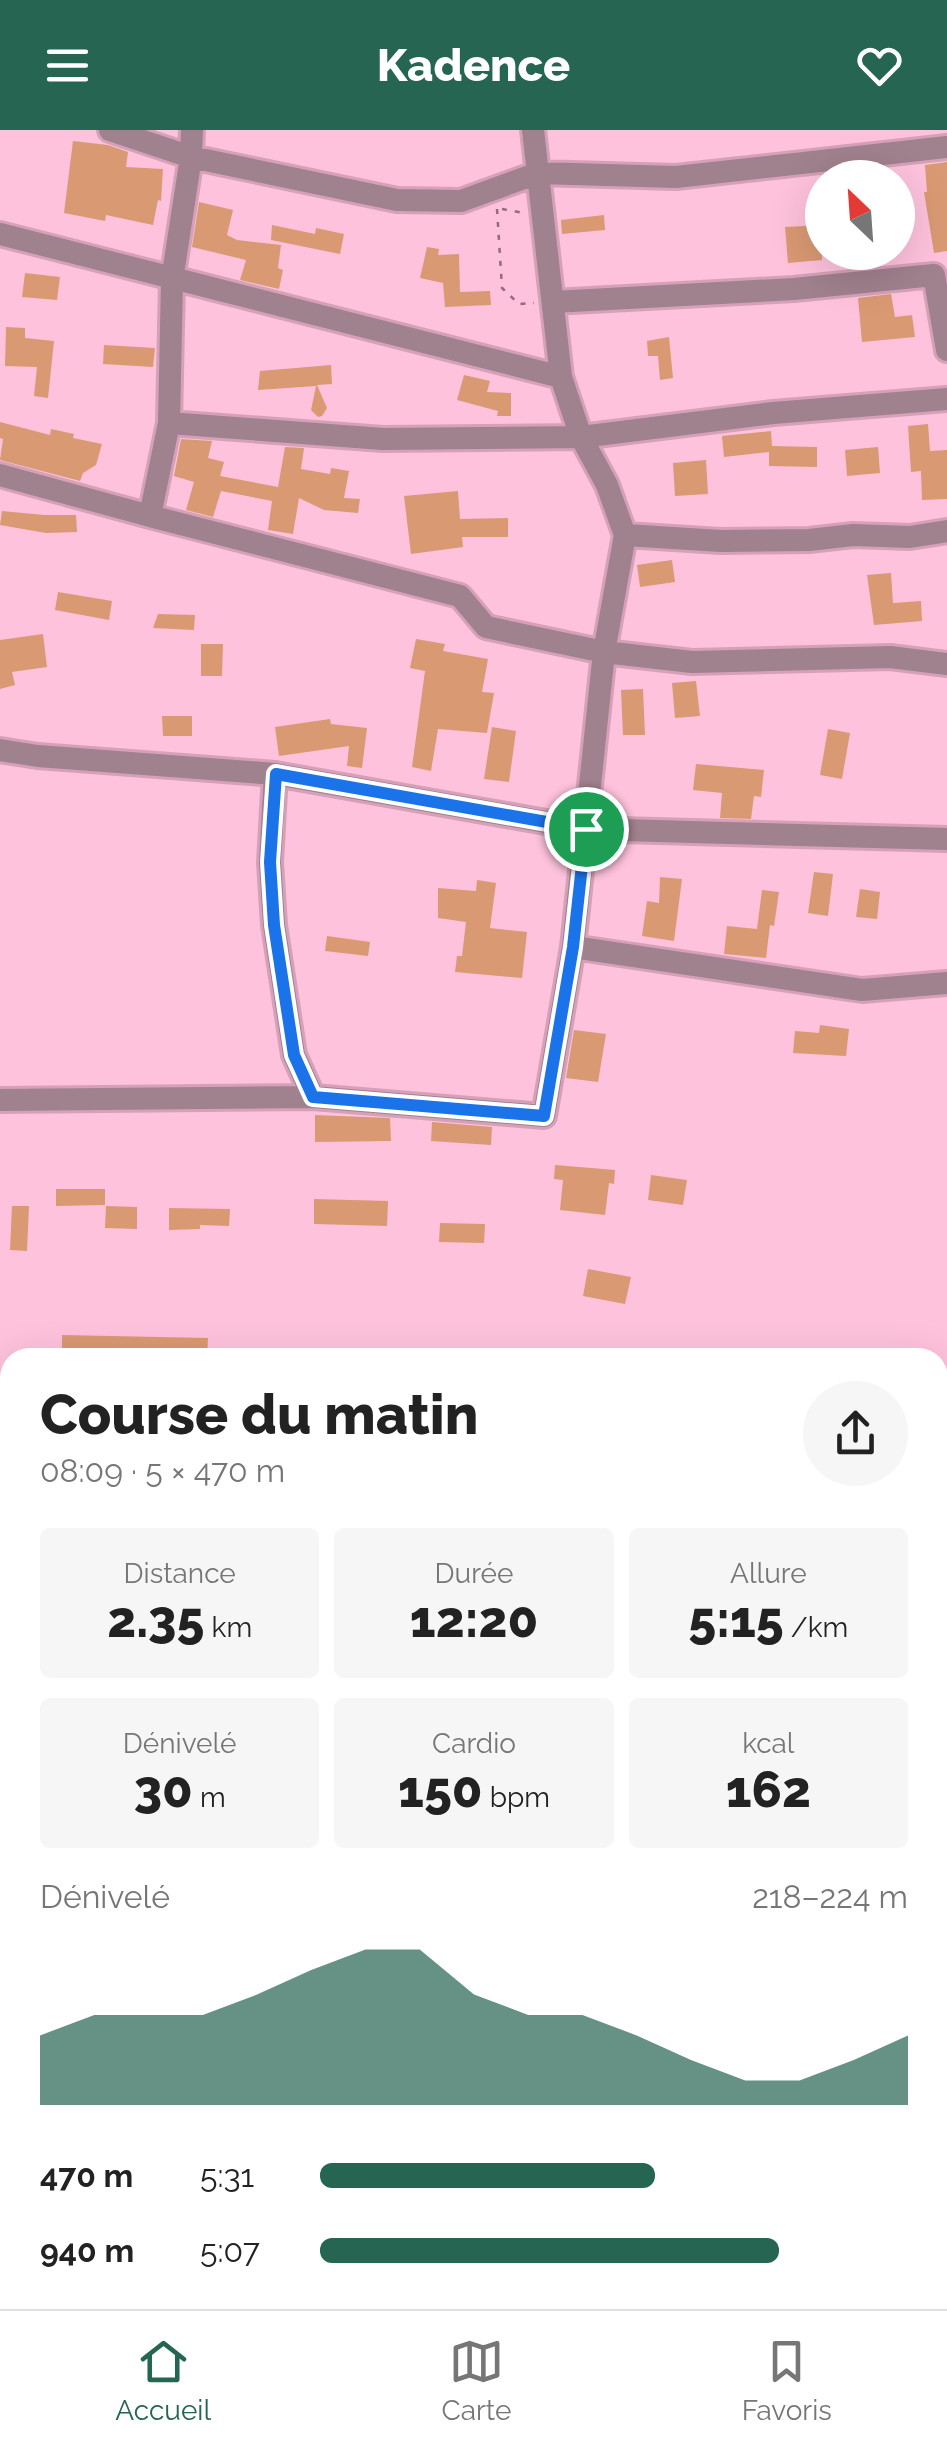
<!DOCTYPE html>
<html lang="fr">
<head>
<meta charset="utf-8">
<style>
  :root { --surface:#fff; --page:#f6f6f6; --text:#222; --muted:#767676; --line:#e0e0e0; --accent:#256552 }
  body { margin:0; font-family:Raleway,sans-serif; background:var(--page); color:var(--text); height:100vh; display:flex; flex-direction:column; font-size:38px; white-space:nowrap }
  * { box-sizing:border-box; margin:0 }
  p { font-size:32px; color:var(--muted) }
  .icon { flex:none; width:55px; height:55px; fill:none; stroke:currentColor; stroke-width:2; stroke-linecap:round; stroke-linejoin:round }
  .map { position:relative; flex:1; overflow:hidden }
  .sheet { position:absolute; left:0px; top:1218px; width:948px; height:962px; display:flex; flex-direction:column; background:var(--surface); border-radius:30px 30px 0 0; box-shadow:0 10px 40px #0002 }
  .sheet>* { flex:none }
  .needle { width:65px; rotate:335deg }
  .tools { position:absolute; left:805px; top:30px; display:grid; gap:20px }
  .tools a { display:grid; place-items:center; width:110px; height:110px; border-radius:50%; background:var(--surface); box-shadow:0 10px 40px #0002; font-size:50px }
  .pin { position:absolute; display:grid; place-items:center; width:85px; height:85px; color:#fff; margin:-42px; border:5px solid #fff; border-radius:50%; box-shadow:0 2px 10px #0007 }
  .round { display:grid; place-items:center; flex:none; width:105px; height:105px; border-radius:52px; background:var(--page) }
  .head { display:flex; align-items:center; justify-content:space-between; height:170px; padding:0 40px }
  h1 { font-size:55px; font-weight:800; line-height:75px }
  .figures { display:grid; grid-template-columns:repeat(3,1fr); gap:15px; height:170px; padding:10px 40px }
  .figures div { display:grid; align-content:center; border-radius:10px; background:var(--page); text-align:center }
  .figures b { font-size:50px; font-weight:800 }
  .figures small { font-size:28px; font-weight:400 }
  .figures p { font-size:28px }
  .chart { height:280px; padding:20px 40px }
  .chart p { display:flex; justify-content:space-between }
  .chart svg { width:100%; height:180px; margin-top:10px; fill:var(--accent); opacity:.7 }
  ul { padding:0 40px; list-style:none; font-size:32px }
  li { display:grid; grid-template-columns:160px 120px 1fr; align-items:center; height:75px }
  li i { height:25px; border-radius:12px; background:var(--accent) }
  header { display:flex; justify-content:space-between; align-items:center; height:130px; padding:0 40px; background:var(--accent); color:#fff; font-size:45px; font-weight:800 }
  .menu { display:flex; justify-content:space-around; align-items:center; height:140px; border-top:2px solid var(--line); background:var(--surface); font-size:28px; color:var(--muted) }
  .menu a { display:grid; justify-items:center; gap:5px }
  .menu .active { color:var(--accent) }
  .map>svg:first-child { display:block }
</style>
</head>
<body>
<header><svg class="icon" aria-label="menu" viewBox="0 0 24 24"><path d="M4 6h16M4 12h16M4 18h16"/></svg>Kadence<svg class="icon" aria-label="heart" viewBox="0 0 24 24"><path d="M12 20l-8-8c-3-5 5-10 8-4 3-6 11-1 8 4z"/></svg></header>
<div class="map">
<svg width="947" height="2179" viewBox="0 0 947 2179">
  <rect width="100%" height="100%" fill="#fec2dc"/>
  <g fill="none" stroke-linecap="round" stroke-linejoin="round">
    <path stroke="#897fbd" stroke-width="5" d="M 0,1503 L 10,1515
      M 938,1662 L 947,1661"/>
  </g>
  <path fill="#d99973" d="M 73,11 L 108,15 L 128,22 L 126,37 L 163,39 L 161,71 L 158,70 L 153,95 L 106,85 L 105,91 L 64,83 Z
    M 947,32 L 947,121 L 934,123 L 924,62 L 927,62 L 925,35 Z
    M 199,72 L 233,80 L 227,105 L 237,110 L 281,115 L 278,138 L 283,140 L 279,159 L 240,150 L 246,130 L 192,117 Z
    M 604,85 L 605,100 L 562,104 L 561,90 Z
    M 272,95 L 315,104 L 316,98 L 344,104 L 340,124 L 271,110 Z
    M 822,95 L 822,130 L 788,133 L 785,97 Z
    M 427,117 L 439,119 L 438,125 L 459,124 L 460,162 L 490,161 L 491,175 L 445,177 L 443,153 L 420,148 Z
    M 25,143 L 60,147 L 57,170 L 22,167 Z
    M 891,164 L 895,187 L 912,185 L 915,207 L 862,212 L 858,168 Z
    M 6,197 L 25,198 L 25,208 L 54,211 L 48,268 L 34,266 L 37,237 L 5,236 Z
    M 669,207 L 673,248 L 660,250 L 658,226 L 648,226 L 647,211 Z
    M 104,215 L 155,218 L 153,237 L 103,234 Z
    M 331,235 L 332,254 L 317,255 L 327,278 L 322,286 L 318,287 L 311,280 L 316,256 L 258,260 L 260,241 Z
    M 464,245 L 490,251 L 487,262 L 511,263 L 511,286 L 497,286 L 498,281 L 457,270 Z
    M 0,292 L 50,305 L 51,299 L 74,304 L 73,308 L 102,314 L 96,335 L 83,343 L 80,351 L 0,330 L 3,309 L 0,308 Z
    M 928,294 L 930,321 L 947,320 L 947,369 L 922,370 L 921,341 L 911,342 L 908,296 Z
    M 771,301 L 772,316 L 817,317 L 817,337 L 769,336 L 769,322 L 724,327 L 722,306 Z
    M 181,309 L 212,311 L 208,328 L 224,332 L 220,346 L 278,357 L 285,317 L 304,318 L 301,339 L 330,344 L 331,338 L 349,341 L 344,368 L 360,369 L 358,383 L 324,380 L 299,368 L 293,404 L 268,400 L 272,371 L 221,361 L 213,387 L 186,380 L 194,352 L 174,346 Z
    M 878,317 L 880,343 L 847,346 L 845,320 Z
    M 706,330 L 708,364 L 675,366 L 673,333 Z
    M 458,361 L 460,389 L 508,388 L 508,407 L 462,407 L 463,417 L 411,424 L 404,366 Z
    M 2,381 L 44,385 L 76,385 L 77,402 L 46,403 L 0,395 Z
    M 672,430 L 675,452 L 640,457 L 637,435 Z
    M 891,443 L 893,473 L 921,471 L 922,491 L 874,495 L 867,445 Z
    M 58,462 L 112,471 L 109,490 L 55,480 Z
    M 158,484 L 195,485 L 194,500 L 153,498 Z
    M 43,504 L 47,537 L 12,542 L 15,555 L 0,559 L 0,510 Z
    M 416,509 L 445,514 L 443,521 L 488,529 L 482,562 L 494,563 L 487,603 L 438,599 L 431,641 L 412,637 L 425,541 L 410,538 Z
    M 201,514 L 223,514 L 222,546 L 201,546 Z
    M 696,551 L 700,586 L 675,588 L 672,553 Z
    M 643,559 L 645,605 L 623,605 L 621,560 Z
    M 162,586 L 192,586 L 192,606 L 163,606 Z
    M 330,589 L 331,594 L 367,598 L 362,638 L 347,636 L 349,616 L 279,626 L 275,597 Z
    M 492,597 L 516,601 L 509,652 L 484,649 Z
    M 828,599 L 850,603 L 842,649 L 820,645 Z
    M 696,634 L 764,640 L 761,667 L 754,666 L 751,689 L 720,688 L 722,663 L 693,660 Z
    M 814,742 L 833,744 L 828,786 L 808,783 Z
    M 660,747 L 682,749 L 674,811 L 642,806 L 647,771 L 659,773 Z
    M 477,750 L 496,753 L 490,798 L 527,802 L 522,848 L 455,842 L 457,826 L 462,826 L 466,792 L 438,788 L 438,758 L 476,761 Z
    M 860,759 L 880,762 L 877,789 L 856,787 Z
    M 762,760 L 779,762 L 774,796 L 770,795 L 766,828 L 724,824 L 727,796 L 757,799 Z
    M 327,806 L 370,812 L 368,826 L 325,821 Z
    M 820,895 L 849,899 L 846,926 L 793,923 L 795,901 L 819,903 Z
    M 574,900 L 606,904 L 598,952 L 566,948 Z
    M 315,985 L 390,988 L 391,1011 L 315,1012 Z
    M 432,992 L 492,997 L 491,1015 L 431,1011 Z
    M 555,1035 L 615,1040 L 614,1054 L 609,1053 L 605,1085 L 560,1080 L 563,1050 L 554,1049 Z
    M 651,1045 L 687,1050 L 683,1075 L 648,1070 Z
    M 56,1059 L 105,1059 L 105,1075 L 56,1076 Z
    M 314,1069 L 388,1071 L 387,1096 L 314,1094 Z
    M 12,1076 L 29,1076 L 27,1121 L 10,1120 Z
    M 106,1076 L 137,1077 L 137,1099 L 105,1098 Z
    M 169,1078 L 230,1079 L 229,1096 L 200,1095 L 200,1099 L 169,1100 Z
    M 440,1093 L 485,1094 L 484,1113 L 439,1112 Z
    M 588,1139 L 631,1147 L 625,1174 L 583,1166 Z
    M 62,1205 L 208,1208 L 207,1228 L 62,1227 Z"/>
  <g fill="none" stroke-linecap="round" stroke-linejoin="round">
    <defs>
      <path id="minor" d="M 110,0 L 191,27 L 397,70 L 461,71 L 538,43 L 676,47 L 947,17
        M 192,0 L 191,27 L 172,150 L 169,293 L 150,386 L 460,466 L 486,497 L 604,522 L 692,532 L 890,527 L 947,534
        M 0,104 L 561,247
        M 553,172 L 794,159 L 934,145 L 947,220
        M 169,293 L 383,309 L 581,307 L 773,283 L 947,269
        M 0,345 L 150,386
        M 625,405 L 721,411 L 809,410 L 853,405 L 910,407 L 947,401
        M 0,620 L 38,626 L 275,644 L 585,699 L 947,709
        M 275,644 L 270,732 L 274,795 L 294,925 L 313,967
        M 573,817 L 862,860 L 947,853
        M 0,970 L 313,967 L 544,986 L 573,817 L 604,522 L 625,405 L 607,355 L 581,307 L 561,247 L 533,0
        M 0,1274 L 10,1274
        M 0,1764 L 10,1766
        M 0,1935 L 10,1938
        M 938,1937 L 947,1939
        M 938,2003 L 947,1966
        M 0,2136 L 10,2139
        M 938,2168 L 947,2168
        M 125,2170 L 158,2179
        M 224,2179 L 227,2170
        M 878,2179 L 880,2170"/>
    </defs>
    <use href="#minor" stroke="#d6a1b8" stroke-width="28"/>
    <path stroke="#956a7d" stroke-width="2.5" stroke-dasharray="5 8" stroke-linecap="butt" d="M 497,79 L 502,158 L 519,174 L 534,173
      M 502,79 L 524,83
      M 939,2024 L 947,2033
      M 601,2170 L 608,2179
      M 822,2170 L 831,2179
      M 645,2179 L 651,2170"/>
    <use href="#minor" stroke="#a0818e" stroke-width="22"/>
  </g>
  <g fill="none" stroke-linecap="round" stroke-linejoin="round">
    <defs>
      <path id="route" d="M 276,644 L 586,699 L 573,817 L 544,986 L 313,967 L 294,925 L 274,795 L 270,732 Z"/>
    </defs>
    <use href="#route" stroke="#fff" stroke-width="20"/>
    <use href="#route" stroke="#1a73e8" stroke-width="12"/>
  </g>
</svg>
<div class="tools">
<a><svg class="needle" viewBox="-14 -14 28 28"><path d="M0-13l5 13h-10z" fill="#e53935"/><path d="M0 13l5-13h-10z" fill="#767676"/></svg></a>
</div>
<div class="pin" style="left:586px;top:699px;background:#1e9e55"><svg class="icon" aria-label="arrive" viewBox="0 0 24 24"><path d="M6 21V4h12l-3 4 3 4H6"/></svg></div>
<section class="sheet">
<div class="head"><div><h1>Course du matin</h1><p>08:09 · 5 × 470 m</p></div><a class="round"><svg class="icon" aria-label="share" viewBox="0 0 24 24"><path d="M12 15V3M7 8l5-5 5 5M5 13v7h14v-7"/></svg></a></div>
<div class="figures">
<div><p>Distance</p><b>2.35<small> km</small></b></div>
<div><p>Durée</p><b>12:20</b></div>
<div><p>Allure</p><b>5:15<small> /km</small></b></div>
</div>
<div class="figures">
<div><p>Dénivelé</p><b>30<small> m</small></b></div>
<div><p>Cardio</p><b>150<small> bpm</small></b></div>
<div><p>kcal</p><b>162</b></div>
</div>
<div class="chart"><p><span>Dénivelé</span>218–224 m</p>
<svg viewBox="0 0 160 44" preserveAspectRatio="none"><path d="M0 44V27L10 22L20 22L30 22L40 17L50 11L60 6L70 6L80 17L90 22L100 22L110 27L120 33L130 38L140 38L150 33L160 27V44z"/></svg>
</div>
<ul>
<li><b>470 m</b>5:31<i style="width:57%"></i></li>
<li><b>940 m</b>5:07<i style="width:78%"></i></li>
</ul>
</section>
</div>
<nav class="menu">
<a class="active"><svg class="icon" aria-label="home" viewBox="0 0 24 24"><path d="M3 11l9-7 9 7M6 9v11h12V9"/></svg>Accueil</a>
<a><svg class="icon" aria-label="map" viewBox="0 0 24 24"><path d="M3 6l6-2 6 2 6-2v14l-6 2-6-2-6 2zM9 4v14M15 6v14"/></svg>Carte</a>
<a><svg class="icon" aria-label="saved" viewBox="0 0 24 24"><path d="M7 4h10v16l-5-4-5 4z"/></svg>Favoris</a>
</nav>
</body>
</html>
